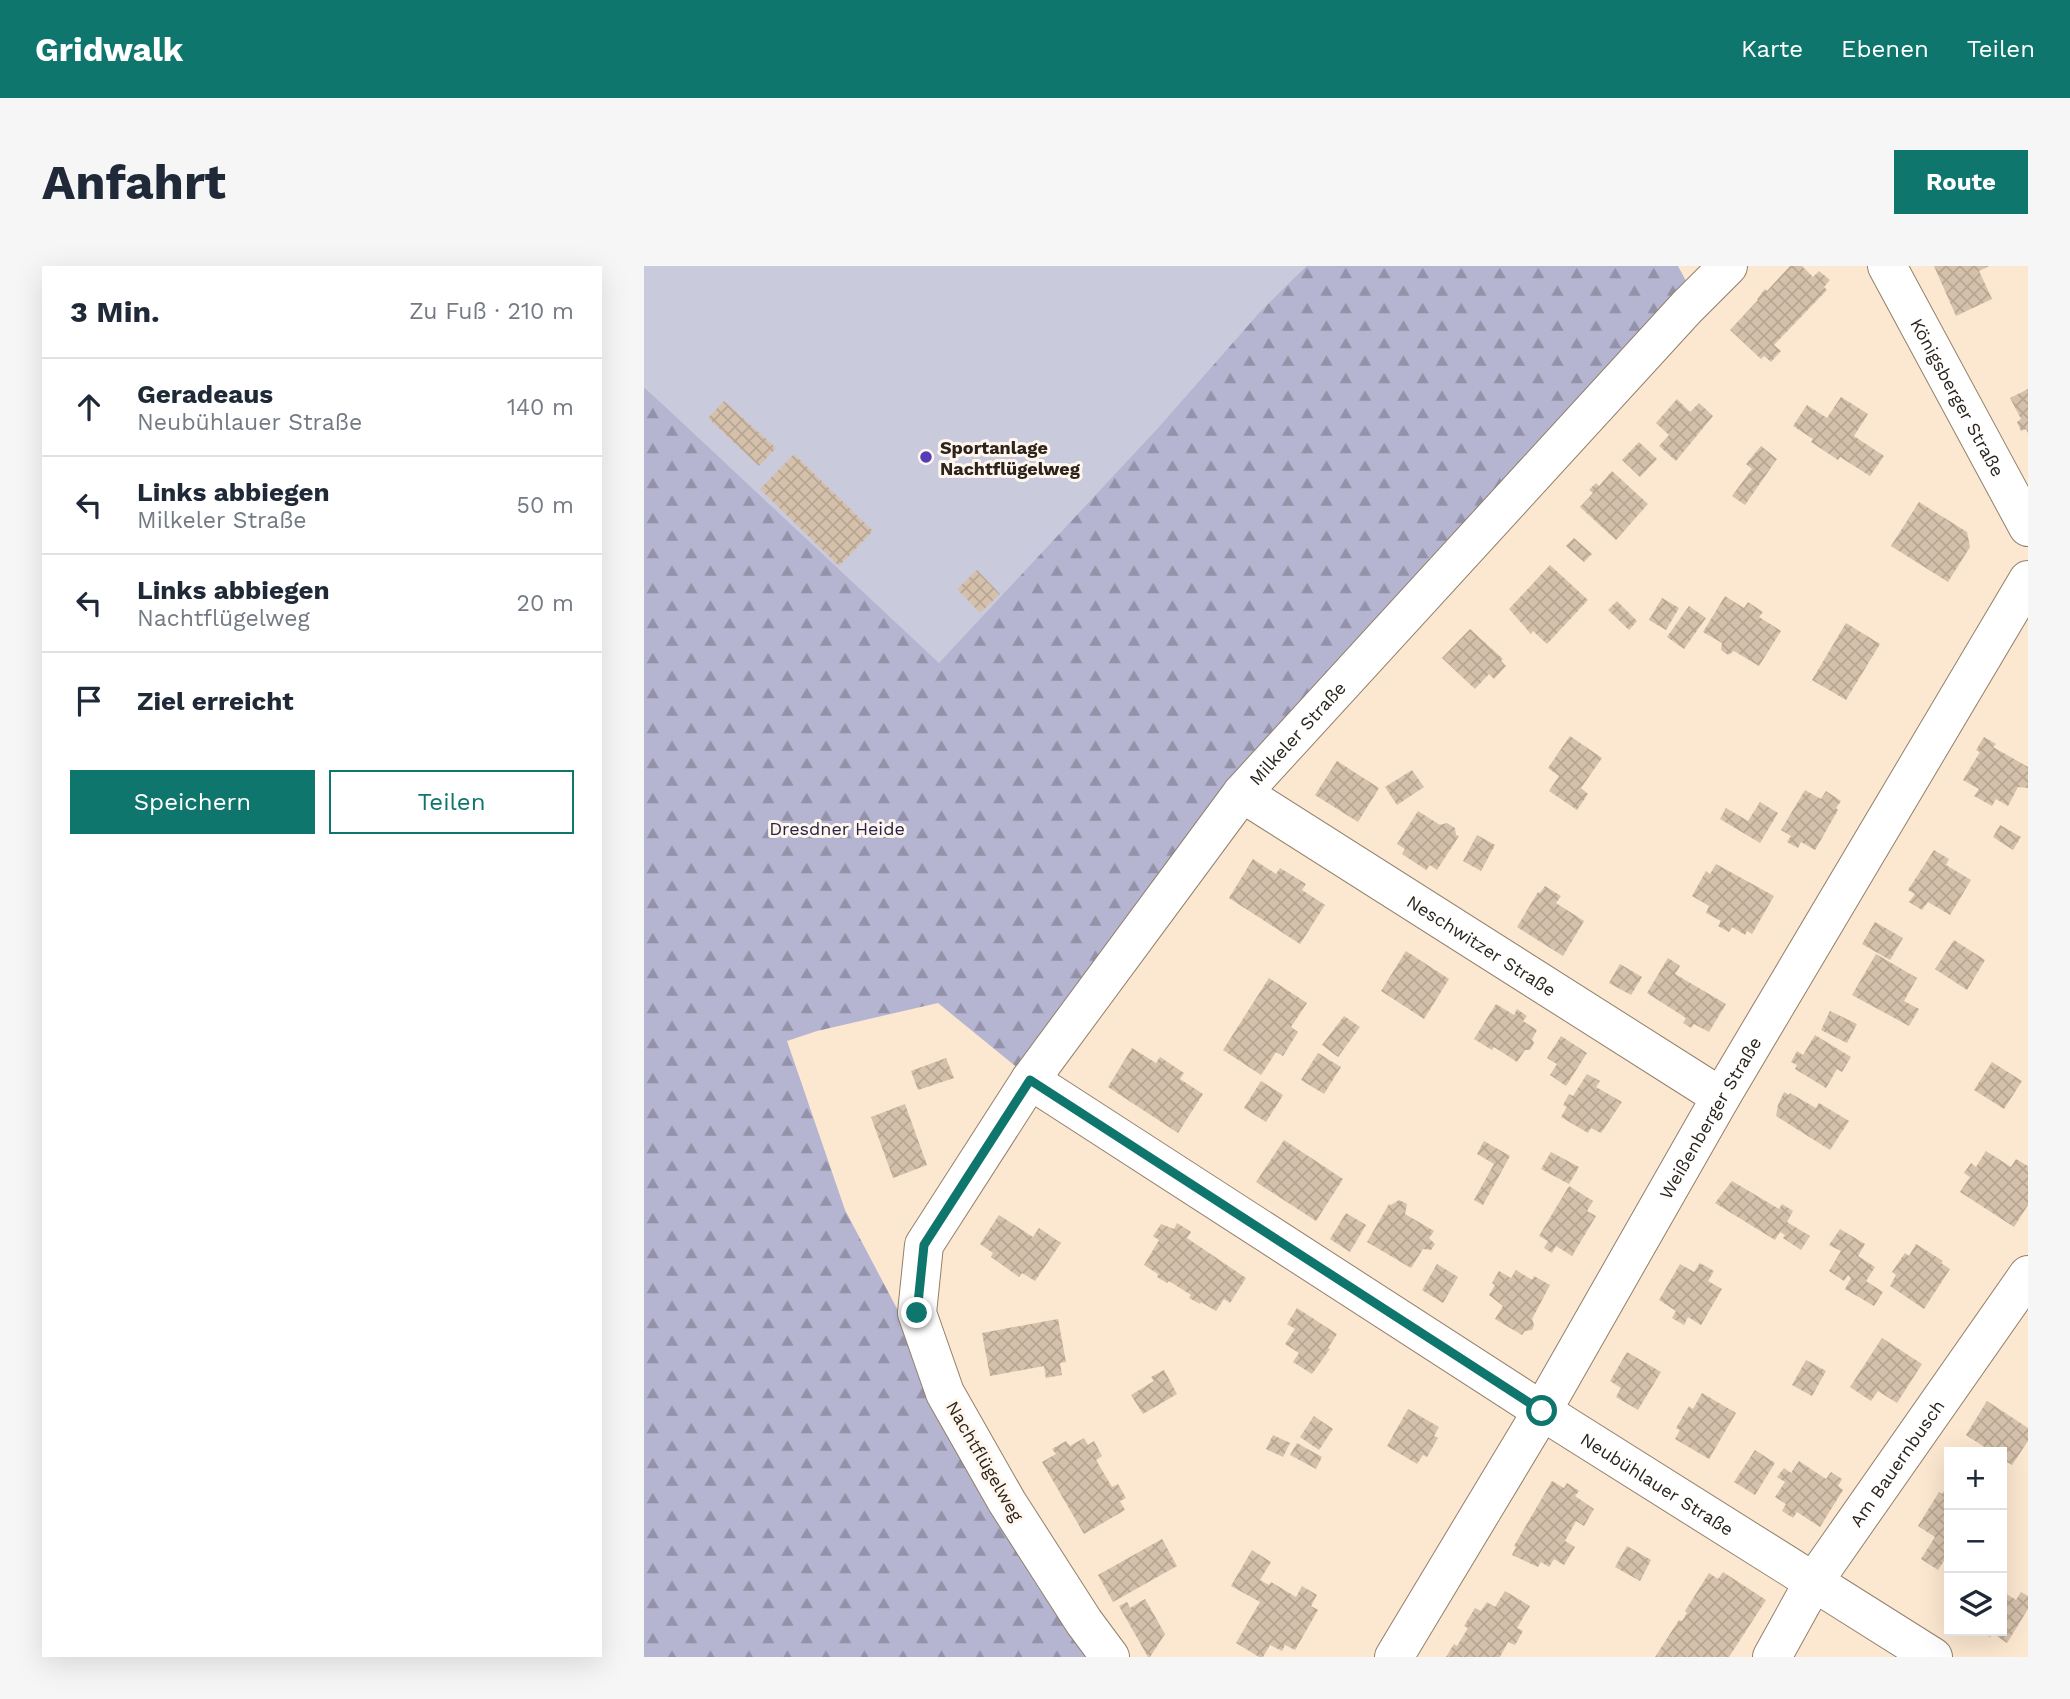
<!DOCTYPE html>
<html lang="de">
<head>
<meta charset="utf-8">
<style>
	:root { --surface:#fff; --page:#f6f6f7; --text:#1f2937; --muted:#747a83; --line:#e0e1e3; --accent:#0f766e }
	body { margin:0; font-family:"Work Sans",sans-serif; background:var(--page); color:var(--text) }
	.controls { position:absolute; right:21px; bottom:21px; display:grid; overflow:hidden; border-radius:0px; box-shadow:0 7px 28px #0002 }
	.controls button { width:63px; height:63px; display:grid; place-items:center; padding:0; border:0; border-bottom:2px solid var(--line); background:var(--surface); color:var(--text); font:35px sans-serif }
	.stop { position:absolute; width:21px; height:21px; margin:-16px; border:5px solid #0f766e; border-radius:50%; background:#fff }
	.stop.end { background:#0f766e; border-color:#fff; box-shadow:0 2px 7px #0008 }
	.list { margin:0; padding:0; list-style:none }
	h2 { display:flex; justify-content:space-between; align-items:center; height:91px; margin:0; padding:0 28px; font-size:30px }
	h2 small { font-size:23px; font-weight:400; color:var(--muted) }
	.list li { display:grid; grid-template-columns:46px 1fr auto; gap:21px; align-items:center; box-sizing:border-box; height:98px; padding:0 28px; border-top:2px solid var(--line) }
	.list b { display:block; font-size:26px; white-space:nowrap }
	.list p { margin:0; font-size:23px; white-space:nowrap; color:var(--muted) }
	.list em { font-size:23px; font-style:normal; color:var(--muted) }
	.actions { display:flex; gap:14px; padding:21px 28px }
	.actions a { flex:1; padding:16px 0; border:2px solid var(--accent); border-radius:0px; text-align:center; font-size:24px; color:var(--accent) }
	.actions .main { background:var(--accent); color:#fff }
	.icon { flex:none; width:38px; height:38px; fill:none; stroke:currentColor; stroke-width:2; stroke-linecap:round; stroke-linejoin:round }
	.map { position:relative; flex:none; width:1384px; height:1391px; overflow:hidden; border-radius:0px }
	header { display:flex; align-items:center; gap:42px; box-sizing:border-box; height:98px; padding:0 35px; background:var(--accent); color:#fff }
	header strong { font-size:33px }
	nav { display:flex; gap:38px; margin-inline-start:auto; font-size:24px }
	.intro { display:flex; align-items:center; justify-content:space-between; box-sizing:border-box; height:168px; padding:0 42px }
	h1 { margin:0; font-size:49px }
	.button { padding:18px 32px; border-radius:0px; background:var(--accent); color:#fff; font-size:24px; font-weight:700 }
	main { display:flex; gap:42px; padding:0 42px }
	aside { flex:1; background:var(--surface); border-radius:0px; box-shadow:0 7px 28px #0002 }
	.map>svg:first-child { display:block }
</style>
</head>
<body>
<header>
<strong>Gridwalk</strong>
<nav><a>Karte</a><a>Ebenen</a><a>Teilen</a></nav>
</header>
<div class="intro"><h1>Anfahrt</h1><a class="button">Route</a></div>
<main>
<aside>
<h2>3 Min.<small>Zu Fuß · 210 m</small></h2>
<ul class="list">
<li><svg class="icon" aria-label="ahead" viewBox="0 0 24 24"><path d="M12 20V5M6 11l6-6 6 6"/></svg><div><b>Geradeaus</b><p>Neubühlauer Straße</p></div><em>140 m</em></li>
<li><svg class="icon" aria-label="left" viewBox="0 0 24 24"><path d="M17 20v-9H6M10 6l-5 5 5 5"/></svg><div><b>Links abbiegen</b><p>Milkeler Straße</p></div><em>50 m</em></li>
<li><svg class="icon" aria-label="left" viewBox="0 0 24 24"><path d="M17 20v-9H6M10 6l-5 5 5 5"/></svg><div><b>Links abbiegen</b><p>Nachtflügelweg</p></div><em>20 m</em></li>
<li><svg class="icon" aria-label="arrive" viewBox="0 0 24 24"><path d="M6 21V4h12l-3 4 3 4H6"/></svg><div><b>Ziel erreicht</b></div></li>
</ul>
<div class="actions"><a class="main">Speichern</a><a>Teilen</a></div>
</aside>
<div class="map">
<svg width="1384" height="1391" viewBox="0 0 1384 1391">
	<defs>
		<pattern id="forest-firs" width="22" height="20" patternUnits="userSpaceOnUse" patternTransform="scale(1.75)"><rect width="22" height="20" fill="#b5b4d1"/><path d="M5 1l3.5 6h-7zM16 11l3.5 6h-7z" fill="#9392a9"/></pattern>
		<pattern id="building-cross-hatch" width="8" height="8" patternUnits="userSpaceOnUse" patternTransform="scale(1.75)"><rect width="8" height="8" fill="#d5c1ab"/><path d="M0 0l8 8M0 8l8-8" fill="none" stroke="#b7a693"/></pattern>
	</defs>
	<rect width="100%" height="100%" fill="#fce7d0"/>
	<path fill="url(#forest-firs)" d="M662 0H1034L1042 15 376 804 294 737 173 765 143 775 201 944 299 1130 452 1391H0V121L110 221 616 45Z"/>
	<path fill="#cacadd" d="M0 0H662L616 46 515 161 295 397 0 121Z"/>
	<g fill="url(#building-cross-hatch)">
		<path d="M1146 0H1158L1169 11 1175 5 1186 14 1180 21 1183 24 1130 79 1137 85 1127 96 1120 90 1117 93 1086 64 1114 34 1113 33 1121 23 1123 25Z"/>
		<path d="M1290 0H1345L1335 5 1348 33 1312 50Z"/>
		<path d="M1384 123V167L1382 163 1377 165 1373 156 1377 153 1366 132Z"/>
		<path d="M1197 131 1224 148 1210 170 1240 190 1226 210 1196 191 1194 194 1167 176 1169 173 1149 160 1163 139 1183 152Z"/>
		<path d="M1033 133 1046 146 1055 137 1069 150 1032 195 1015 180 1025 169 1012 157Z"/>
		<path d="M80 135 132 182 115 200 64 152Z"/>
		<path d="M995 176 1013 193 996 211 978 194Z"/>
		<path d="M1117 180 1133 193 1101 239 1088 230 1108 203 1102 198Z"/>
		<path d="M150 188 229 265 195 300 116 223Z"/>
		<path d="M968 205 1004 238 972 274 936 241 949 227 945 224 952 217 955 220Z"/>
		<path d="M1275 236 1323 266 1326 281 1304 316 1247 280Z"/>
		<path d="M930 272 948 288 940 296 922 280Z"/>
		<path d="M906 299 944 334 903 378 889 365 887 368 865 343Z"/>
		<path d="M333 304 356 328 336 347 313 323Z"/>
		<path d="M1081 330 1100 342 1104 336 1119 346 1115 351 1137 365 1115 400 1090 385 1084 389 1077 384 1078 377 1059 366Z"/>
		<path d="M1018 332 1035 342 1022 364 1005 354Z"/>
		<path d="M973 335 993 355 985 364 964 344Z"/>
		<path d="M1045 340 1062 352 1040 383 1023 371Z"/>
		<path d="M1202 357 1236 378 1202 434 1168 414Z"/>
		<path d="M826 363 859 393 857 395 862 400 850 413 845 408 831 423 798 392Z"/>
		<path d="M926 470 958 492 937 522 944 528 933 544 905 525 915 510 904 502Z"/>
		<path d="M1340 471 1352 478 1349 481 1384 501V522L1374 521 1364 540 1352 533 1348 540 1330 530 1335 523 1319 514 1336 486 1332 484Z"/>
		<path d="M693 495 735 522 714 556 671 529Z"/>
		<path d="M768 504 780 521 753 539 741 521Z"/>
		<path d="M1161 524 1177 533 1182 525 1197 535 1192 542 1194 544 1171 584 1157 576 1154 582 1143 576 1147 570 1137 564Z"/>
		<path d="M1116 536 1134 547 1116 577 1076 553 1082 542 1104 555Z"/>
		<path d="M774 545 796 559 803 557 811 562 812 569 815 570 793 604 786 599 782 604 758 588 761 583 753 578Z"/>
		<path d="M1356 559 1377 571 1369 584 1349 571Z"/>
		<path d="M833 569 851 579 837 605 819 595Z"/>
		<path d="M1290 584 1305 593 1302 599 1327 614 1306 649 1284 636 1278 644 1265 636 1271 628 1264 624Z"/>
		<path d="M609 593 632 608 636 602 662 618 658 624 681 639 656 678 585 632Z"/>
		<path d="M1072 598 1130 630 1108 668 1103 665 1101 669 1088 661 1085 666 1074 660 1077 655 1062 647 1065 640 1048 630 1062 605 1066 608Z"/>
		<path d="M901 620 917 630 912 637 940 655 919 690 873 661 894 626 896 627Z"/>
		<path d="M1231 656 1259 672 1246 694 1218 678Z"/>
		<path d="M1310 674 1341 694 1323 724 1291 703Z"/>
		<path d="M762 685 805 713 780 753 737 725Z"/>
		<path d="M1232 688 1273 712 1260 735 1275 743 1265 760 1208 729Z"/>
		<path d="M1024 692 1036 700 1031 708 1082 738 1065 766 1050 758 1047 762 1039 757 1042 752 1003 727Z"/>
		<path d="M976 698 998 711 987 729 965 717Z"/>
		<path d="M625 712 663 737 647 761 654 766 639 790 632 786 617 809 579 784Z"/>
		<path d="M852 738 870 749 873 743 883 750 879 755 893 764 888 773 890 777 886 784H881L873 796 850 781 848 784 830 773Z"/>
		<path d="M1186 745 1213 758 1203 777 1177 764Z"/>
		<path d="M700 750 716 761 694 791 678 779Z"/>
		<path d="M1171 769 1207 791 1198 806 1193 803 1182 822 1151 803 1153 799 1147 796 1153 785 1159 789Z"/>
		<path d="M917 770 943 787 922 820 906 809 913 798 903 792Z"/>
		<path d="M488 782 512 797 516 791 540 807 536 813 559 828 534 867 464 821Z"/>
		<path d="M674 787 697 801 680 828 657 814Z"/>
		<path d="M302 792 310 812 274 824 267 805Z"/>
		<path d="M1348 796 1378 815 1360 843 1330 824Z"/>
		<path d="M943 808 956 815 952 821 978 836 957 867 947 862 944 867 917 851 923 841 919 839 925 828 929 830Z"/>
		<path d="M617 815 639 829 622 856 600 842Z"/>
		<path d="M1140 826 1145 829 1146 827 1172 842 1175 837 1205 855 1186 884 1132 850 1134 839Z"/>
		<path d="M261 838 283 899 249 912 227 851Z"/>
		<path d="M640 874 699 913 672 955 612 916Z"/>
		<path d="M840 875 866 890 839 939 830 934 850 898 833 888Z"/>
		<path d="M1342 885 1367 901 1372 893 1384 900V939L1370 961 1316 926 1326 911 1320 907 1327 897 1332 901Z"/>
		<path d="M907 886 935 901 925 918 897 903Z"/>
		<path d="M1088 915 1135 943 1138 938 1149 945 1143 956 1166 970 1157 984 1139 972 1141 969 1136 966 1131 974 1071 937Z"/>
		<path d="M925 920 949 935 943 945 952 950 928 990 912 980 908 987 900 982 904 975 895 970Z"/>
		<path d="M755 934 763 938 761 948 790 965 785 972 791 978 787 984 779 983 767 1002 723 976 745 938 747 939Z"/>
		<path d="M702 947 722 959 706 986 686 973Z"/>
		<path d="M355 949 389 971 395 962 417 977 391 1015 378 1007 375 1011 347 991 349 987 336 978Z"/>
		<path d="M533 957 547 966 543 972 602 1012 586 1037 580 1033 572 1045 557 1036 556 1038 545 1032 547 1029 525 1015 523 1017 513 1011 514 1008 500 999 515 974 509 970 517 958 530 963Z"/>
		<path d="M1196 963 1221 978 1214 990 1231 1001 1222 1015 1239 1026 1230 1040 1201 1023 1207 1012 1204 1009 1200 1015 1185 1005 1197 985 1185 979Z"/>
		<path d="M1272 978 1299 995 1297 997 1306 1003 1280 1043 1246 1020 1252 1009 1248 1006 1261 987 1265 990Z"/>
		<path d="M1056 997 1070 1005 1064 1015 1078 1023 1057 1059 1044 1051 1040 1059 1028 1052 1032 1045 1015 1034 1036 998 1050 1006Z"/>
		<path d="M793 998 814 1011 799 1037 778 1024Z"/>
		<path d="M872 1004 888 1014 890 1010 906 1019 888 1053 890 1059 888 1064 881 1065 878 1069 851 1053 859 1040 845 1029 851 1019 848 1017 855 1005 867 1012Z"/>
		<path d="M653 1042 693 1068 684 1082 686 1083 668 1108 649 1096 655 1087 641 1078 651 1063 643 1058Z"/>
		<path d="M414 1053 422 1096 416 1097 418 1109 402 1112 400 1100 346 1110 338 1067Z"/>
		<path d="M1238 1072 1278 1098 1253 1137 1234 1125 1227 1135 1206 1121Z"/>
		<path d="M983 1086 1017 1106 994 1144 972 1131 977 1122 966 1115Z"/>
		<path d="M1162 1094 1182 1105 1168 1130 1148 1119Z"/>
		<path d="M520 1104 533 1128 499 1148 487 1129 510 1115 507 1111Z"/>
		<path d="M1058 1127 1092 1147 1065 1193 1031 1173 1036 1164 1032 1162 1045 1140 1049 1143Z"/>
		<path d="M1343 1135 1384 1162V1175L1368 1199 1358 1193V1186H1348L1322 1169Z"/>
		<path d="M764 1143 795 1161 790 1170 794 1172 783 1191 779 1189 773 1198 743 1180Z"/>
		<path d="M670 1150 689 1163 675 1184 656 1171Z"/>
		<path d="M629 1169 646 1177 639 1191 622 1183Z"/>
		<path d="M440 1172 444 1179 450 1175 458 1190 452 1194 468 1221 474 1218 482 1232 476 1235 481 1244 440 1268 398 1196 412 1188 408 1183 422 1175 426 1180Z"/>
		<path d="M653 1177 678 1191 672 1203 646 1189Z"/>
		<path d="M1111 1184 1131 1197 1111 1229 1090 1216Z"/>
		<path d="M1155 1195 1182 1213 1187 1206 1198 1213 1194 1220 1199 1224 1176 1261 1153 1246 1149 1252 1138 1245 1142 1238 1131 1231 1141 1216 1133 1211 1140 1202 1147 1207Z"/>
		<path d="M908 1215 920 1222 923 1217 935 1225 931 1230 950 1243 940 1260 932 1255 921 1275 931 1281 920 1299 910 1293 905 1301 897 1296 894 1301 868 1289 872 1281 870 1280Z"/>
		<path d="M1305 1217V1287L1294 1304 1277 1293 1291 1271 1274 1260 1295 1226 1298 1228Z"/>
		<path d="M518 1273 533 1300 469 1336 454 1309Z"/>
		<path d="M983 1280 1007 1294 996 1315 971 1301Z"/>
		<path d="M608 1284 627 1296 616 1314 625 1319 627 1316 652 1331 658 1320 673 1329 667 1340 674 1344 651 1384 641 1379 638 1385 626 1379 619 1391H615L592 1377 616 1336 587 1320Z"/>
		<path d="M1079 1306 1122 1334 1085 1391H1011L1035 1354 1038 1355 1043 1347 1041 1345 1065 1307 1074 1313Z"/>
		<path d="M861 1325 886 1340 873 1362 879 1365 871 1379 864 1376 856 1391H802L810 1378 813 1380 824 1362 820 1360 831 1342 837 1345 843 1336 851 1341Z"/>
		<path d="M1358 1325 1372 1334 1377 1326 1384 1330V1343L1363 1377 1348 1367 1346 1371 1336 1365H1358Z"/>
		<path d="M501 1333 521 1368 506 1391H504L475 1340 483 1336 486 1342Z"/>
	</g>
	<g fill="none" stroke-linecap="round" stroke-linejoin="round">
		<g stroke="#92806b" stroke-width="40">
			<g id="minor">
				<path id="s1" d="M1243 0 1384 261"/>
				<path id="s2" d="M598 527 1077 831"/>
				<path id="s3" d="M386 814 898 1145 1289 1391"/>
				<path id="s4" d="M466 1391 440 1356 363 1236 301 1127 273 1047 280 979 386 814 598 527 1043 41 1084 0"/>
				<path id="s5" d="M750 1391 898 1145 1077 831 1384 314"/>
				<path id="s6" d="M1128 1391 1170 1315 1384 1009"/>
			</g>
		</g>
		<use href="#minor" stroke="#fff" stroke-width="38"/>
	</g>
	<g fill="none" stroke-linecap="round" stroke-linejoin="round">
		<path stroke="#0f766e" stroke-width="9" d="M273 1047 280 979 386 814 898 1145"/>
	</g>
	<circle fill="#553db5" stroke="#fff6ed" stroke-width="2.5" cx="282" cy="191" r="7"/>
	<g text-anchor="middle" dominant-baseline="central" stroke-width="6" stroke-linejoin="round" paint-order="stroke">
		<g font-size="18" fill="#2c241c" stroke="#fff6ed">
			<text stroke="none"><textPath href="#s1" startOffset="149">Königsberger Straße</textPath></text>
			<text stroke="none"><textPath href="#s4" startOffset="1099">Milkeler Straße</textPath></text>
			<text stroke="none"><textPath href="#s2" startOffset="284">Neschwitzer Straße</textPath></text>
			<text stroke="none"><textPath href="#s5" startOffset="625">Weißenberger Straße</textPath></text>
			<text transform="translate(341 1195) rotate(60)">Nachtflügelweg</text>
			<text stroke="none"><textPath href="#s6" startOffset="231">Am Bauernbusch</textPath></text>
			<text stroke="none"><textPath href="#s3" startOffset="746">Neubühlauer Straße</textPath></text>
		</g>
		<g font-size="18" font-weight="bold" fill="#2c241c" stroke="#fff6ed" text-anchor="start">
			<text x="296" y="181">Sportanlage<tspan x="296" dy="21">Nachtflügelweg</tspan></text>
		</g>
		<g font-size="18" fill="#27234a" stroke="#fff6ed">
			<text x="193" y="562">Dresdner Heide</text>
		</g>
	</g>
</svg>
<div class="controls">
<button>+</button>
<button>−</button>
<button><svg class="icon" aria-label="layers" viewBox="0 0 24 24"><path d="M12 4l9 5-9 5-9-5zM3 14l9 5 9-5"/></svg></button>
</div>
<div class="stop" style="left:898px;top:1145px"></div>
<div class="stop end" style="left:273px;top:1047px"></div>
</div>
</main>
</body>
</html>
